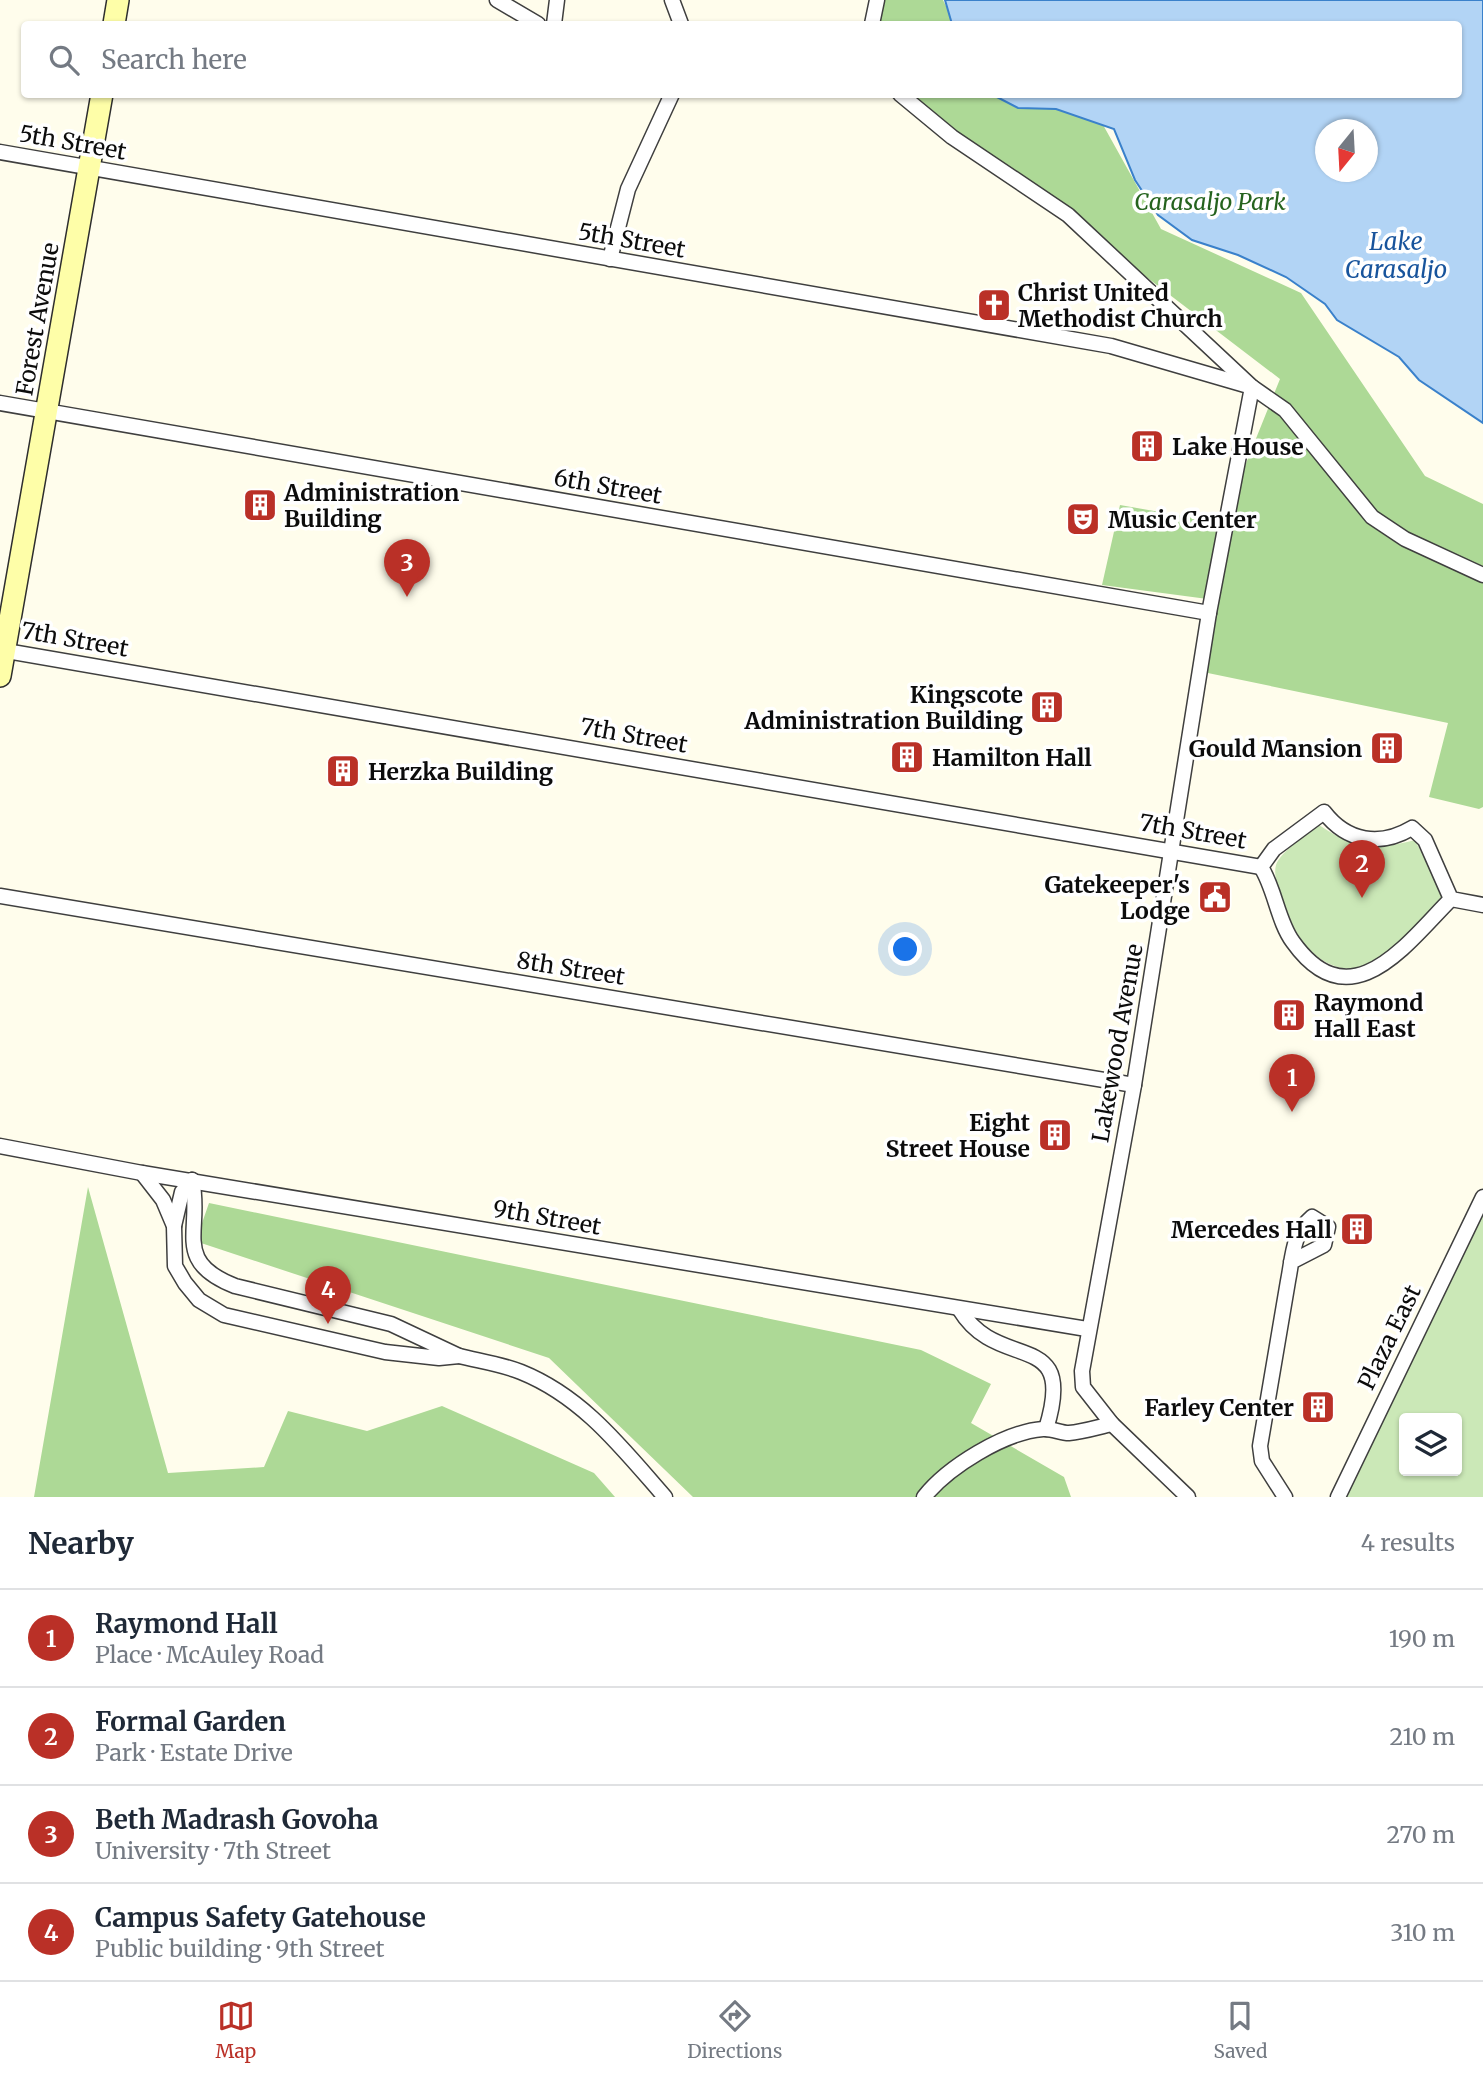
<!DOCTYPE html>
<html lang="en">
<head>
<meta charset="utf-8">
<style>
	:root { --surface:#fff; --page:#f2f2f3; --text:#1f2937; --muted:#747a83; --line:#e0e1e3; --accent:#ba3027 }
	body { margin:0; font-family:Merriweather,serif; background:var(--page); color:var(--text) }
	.controls { position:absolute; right:21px; bottom:21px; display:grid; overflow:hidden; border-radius:7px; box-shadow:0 2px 5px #0004 }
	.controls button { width:63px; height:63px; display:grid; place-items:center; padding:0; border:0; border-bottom:2px solid var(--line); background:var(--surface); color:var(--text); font:35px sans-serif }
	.compass { position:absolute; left:1315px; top:119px; width:63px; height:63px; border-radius:50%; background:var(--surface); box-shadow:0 2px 5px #0004; rotate:198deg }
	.you { position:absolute; left:906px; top:950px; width:24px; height:24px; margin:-18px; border:5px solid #fff; border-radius:50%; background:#1a73e8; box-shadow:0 0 0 10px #1a73e833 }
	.badge { display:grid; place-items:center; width:46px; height:46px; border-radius:50%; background:var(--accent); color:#fff; font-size:23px; font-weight:700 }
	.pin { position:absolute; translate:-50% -58px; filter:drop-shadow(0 2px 4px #0008) }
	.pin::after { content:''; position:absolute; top:37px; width:24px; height:21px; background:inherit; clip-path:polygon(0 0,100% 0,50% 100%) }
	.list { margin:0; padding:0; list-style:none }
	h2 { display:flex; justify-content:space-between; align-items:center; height:91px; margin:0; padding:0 28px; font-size:30px }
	h2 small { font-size:23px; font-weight:400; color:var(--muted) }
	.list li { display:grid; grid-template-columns:46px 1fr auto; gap:21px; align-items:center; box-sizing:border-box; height:98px; padding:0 28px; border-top:2px solid var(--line) }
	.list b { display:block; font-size:26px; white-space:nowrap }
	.list p { margin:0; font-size:23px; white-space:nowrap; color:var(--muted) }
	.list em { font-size:23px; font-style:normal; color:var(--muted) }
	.icon { flex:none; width:38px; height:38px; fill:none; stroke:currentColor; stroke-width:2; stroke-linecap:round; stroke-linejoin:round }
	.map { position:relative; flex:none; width:1483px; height:1497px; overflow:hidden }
	.search { position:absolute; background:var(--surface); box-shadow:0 2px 5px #0004; left:21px; right:21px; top:21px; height:77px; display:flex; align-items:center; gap:18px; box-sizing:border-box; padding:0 24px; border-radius:7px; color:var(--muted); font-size:26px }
	.sheet { height:483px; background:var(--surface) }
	nav { display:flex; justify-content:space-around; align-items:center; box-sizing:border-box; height:98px; border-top:2px solid var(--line); background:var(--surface); font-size:19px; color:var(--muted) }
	nav a { display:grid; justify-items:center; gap:4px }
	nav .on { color:var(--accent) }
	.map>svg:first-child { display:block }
</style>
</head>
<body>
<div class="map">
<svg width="1483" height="1497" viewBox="0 0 1483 1497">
	<rect width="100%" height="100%" fill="#fffdec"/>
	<g fill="#cbe8b7" fill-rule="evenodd">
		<path d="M1319 825C1355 849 1373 851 1415 840L1442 893 1440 903C1426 919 1413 938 1397 951 1352 987 1307 965 1289 916 1284 901 1272 880 1276 865 1281 851 1307 835 1319 825Z"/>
		<path d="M1483 1214V1497H1344ZM1404 1418H1457V1471H1404Z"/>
	</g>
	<g fill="#add996">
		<path d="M871 0H943L955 24H870Z"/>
		<path d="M908 95H1010L1102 123 1161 229 1301 293 1425 476 1483 504V807L1479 809 1429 797 1448 723 1203 672 1215 600 1102 585 1120 505 1222 523 1280 379Z"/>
		<path d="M88 1187 168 1473 264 1467 288 1411 367 1431 442 1406 594 1473 615 1497H34Z"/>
		<path d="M209 1203 921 1350 991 1384 971 1423 1064 1477 1071 1497H693L549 1358 201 1243V1226Z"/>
	</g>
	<path fill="#b2d4f5" stroke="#3a81cb" stroke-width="2" fill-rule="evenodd" d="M945 0H1483V423L1419 380 1399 357 1337 320 1325 304 1286 277 1238 255 1192 240 1158 215 1135 180 1114 129 1056 109 1018 108 993 95 1458 94V24H952ZM1326 130H1368V172H1326Z"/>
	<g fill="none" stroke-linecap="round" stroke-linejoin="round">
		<g stroke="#3f3f3f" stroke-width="17">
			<g id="street">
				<path d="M497 0 538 24"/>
				<path d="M672 0 681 24"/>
				<path d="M554 24 557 0"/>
				<path d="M872 24 877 0"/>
				<path d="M900 94 952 137 1068 215 1252 387 1285 410 1372 517 1405 539 1483 575"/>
				<path d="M0 152 1111 346 1252 387 1209 613 1134 1085 1082 1371 1083 1387 1112 1424 1188 1497"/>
				<path d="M610 259 628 189 672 94"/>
				<path d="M0 403 1209 613"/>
				<path d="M0 650 1261 867"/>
				<path d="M0 896 1134 1085"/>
				<path d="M1451 899C1407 943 1351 1023 1293 942 1278 922 1275 889 1261 867L1274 849 1324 812C1347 842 1380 847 1412 828L1425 840 1451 899 1483 905"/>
				<path d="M0 1146 142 1173 1087 1329"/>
				<path d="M142 1173 163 1200 174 1226 175 1266 185 1283 199 1300 224 1315 385 1352 439 1358 459 1356 391 1324 235 1286C171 1261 203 1230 192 1180"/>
				<path d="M174 1226 182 1192 192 1180"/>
				<path d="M960 1310C999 1374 1078 1326 1046 1429"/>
				<path d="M459 1356C479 1361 501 1364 521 1372 583 1397 622 1448 665 1497"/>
				<path d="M924 1497C948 1467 1004 1432 1043 1429 1052 1428 1060 1433 1069 1433 1083 1432 1098 1427 1112 1424"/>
				<path d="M1285 1497 1262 1461 1260 1446 1288 1281C1293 1256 1292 1234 1312 1217L1328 1227 1324 1245 1291 1262"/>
				<path d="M1338 1497 1483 1197"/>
			</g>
		</g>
		<g stroke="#2e2e2e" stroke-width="24">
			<g id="secondary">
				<path d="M114 24 118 0"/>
				<path d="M0 676 102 94"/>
			</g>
		</g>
		<use href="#street" stroke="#fff" stroke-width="14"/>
		<use href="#secondary" stroke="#fefea8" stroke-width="21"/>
	</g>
	<defs>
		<g id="church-square" transform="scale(1.75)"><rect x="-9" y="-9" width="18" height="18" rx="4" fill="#ba3027" stroke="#fff"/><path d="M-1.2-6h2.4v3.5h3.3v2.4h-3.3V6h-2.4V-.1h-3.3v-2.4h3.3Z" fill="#fff"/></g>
		<g id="building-square" transform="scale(1.75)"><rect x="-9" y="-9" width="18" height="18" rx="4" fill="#ba3027" stroke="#fff"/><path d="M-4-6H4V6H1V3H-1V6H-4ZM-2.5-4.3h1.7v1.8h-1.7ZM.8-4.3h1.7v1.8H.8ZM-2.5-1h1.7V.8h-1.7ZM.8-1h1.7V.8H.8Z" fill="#fff"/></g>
		<g id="theatre-square" transform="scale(1.75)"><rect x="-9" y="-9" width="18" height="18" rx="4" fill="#ba3027" stroke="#fff"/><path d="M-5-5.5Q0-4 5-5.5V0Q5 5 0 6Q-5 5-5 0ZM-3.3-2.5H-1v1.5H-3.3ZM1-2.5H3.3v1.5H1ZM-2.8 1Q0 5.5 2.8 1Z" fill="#fff"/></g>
		<g id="civic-square" transform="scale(1.75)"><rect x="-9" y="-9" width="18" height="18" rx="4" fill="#ba3027" stroke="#fff"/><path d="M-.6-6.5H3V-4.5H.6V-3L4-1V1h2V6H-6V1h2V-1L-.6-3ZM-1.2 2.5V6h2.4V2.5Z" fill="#fff"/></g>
	</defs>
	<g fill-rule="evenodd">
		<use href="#church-square" x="994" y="305"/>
		<use href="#building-square" x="1147" y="446"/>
		<use href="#building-square" x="260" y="505"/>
		<use href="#theatre-square" x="1083" y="519"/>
		<use href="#building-square" x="1047" y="707"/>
		<use href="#building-square" x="1387" y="748"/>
		<use href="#building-square" x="907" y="757"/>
		<use href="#building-square" x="343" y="771"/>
		<use href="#civic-square" x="1215" y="897"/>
		<use href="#building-square" x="1289" y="1015"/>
		<use href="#building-square" x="1055" y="1135"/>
		<use href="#building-square" x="1357" y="1229"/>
		<use href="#building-square" x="1318" y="1407"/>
	</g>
	<g text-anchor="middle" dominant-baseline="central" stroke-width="7" stroke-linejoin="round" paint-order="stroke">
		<g font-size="23" fill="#0c0c0c" stroke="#fff">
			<text transform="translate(73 142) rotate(10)">5th Street</text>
			<text transform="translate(632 240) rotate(10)">5th Street</text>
			<text transform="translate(37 319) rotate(-80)">Forest Avenue</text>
			<text transform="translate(608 486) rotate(10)">6th Street</text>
			<text transform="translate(75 639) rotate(10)">7th Street</text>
			<text transform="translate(634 735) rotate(10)">7th Street</text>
			<text transform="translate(1193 831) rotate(10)">7th Street</text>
			<text transform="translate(571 968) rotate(9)">8th Street</text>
			<text transform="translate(1117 1043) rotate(-80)">Lakewood Avenue</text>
			<text transform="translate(547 1217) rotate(10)">9th Street</text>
			<text transform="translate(1389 1337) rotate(-64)">Plaza East</text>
		</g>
		<g font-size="23" font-style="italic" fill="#25631e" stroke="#fff">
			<text x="1210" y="201">Carasaljo Park</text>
		</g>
		<g font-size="23" font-weight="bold" fill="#0c0c0c" stroke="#fff" text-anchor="start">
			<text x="1018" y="292">Christ United<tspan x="1018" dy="26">Methodist Church</tspan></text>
			<text x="1172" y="446">Lake House</text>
			<text x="284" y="492">Administration<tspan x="284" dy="26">Building</tspan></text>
			<text x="1108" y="519">Music Center</text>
			<text x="1023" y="694" text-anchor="end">Kingscote<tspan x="1023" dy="26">Administration Building</tspan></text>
			<text x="1362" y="748" text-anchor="end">Gould Mansion</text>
			<text x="932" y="757">Hamilton Hall</text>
			<text x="368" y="771">Herzka Building</text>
			<text x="1190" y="884" text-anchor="end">Gatekeeper's<tspan x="1190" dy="26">Lodge</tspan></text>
			<text x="1314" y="1002">Raymond<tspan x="1314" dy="26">Hall East</tspan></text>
			<text x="1030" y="1122" text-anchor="end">Eight<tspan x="1030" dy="26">Street House</tspan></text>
			<text x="1332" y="1229" text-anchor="end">Mercedes Hall</text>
			<text x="1294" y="1407" text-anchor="end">Farley Center</text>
		</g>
		<g font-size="24" font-style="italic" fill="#18549c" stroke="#fff">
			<text x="1396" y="241">Lake<tspan x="1396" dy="28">Carasaljo</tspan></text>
		</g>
	</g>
</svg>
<div class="controls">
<button><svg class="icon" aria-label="layers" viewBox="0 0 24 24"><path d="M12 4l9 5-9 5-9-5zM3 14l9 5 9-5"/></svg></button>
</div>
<svg class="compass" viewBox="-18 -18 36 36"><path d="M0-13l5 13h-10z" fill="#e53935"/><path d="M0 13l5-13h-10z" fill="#747a83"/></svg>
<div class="you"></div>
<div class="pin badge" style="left:1292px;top:1112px">1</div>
<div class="pin badge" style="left:1362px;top:898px">2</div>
<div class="pin badge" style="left:407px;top:597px">3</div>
<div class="pin badge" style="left:328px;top:1324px">4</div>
<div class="search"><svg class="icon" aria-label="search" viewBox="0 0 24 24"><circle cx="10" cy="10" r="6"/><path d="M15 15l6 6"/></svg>Search here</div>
</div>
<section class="sheet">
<h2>Nearby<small>4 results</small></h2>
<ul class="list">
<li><span class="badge">1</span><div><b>Raymond Hall</b><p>Place · McAuley Road</p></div><em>190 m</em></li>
<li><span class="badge">2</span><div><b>Formal Garden</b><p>Park · Estate Drive</p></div><em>210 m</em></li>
<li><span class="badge">3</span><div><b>Beth Madrash Govoha</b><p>University · 7th Street</p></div><em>270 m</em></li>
<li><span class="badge">4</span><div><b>Campus Safety Gatehouse</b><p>Public building · 9th Street</p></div><em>310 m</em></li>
</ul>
</section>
<nav>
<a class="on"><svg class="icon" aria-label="map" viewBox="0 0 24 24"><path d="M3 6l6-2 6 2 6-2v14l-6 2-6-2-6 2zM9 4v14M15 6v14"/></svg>Map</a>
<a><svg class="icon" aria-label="directions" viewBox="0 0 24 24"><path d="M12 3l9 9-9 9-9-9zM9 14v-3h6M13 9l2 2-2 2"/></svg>Directions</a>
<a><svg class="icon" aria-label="saved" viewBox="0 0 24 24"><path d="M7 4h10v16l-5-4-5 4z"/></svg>Saved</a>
</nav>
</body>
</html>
